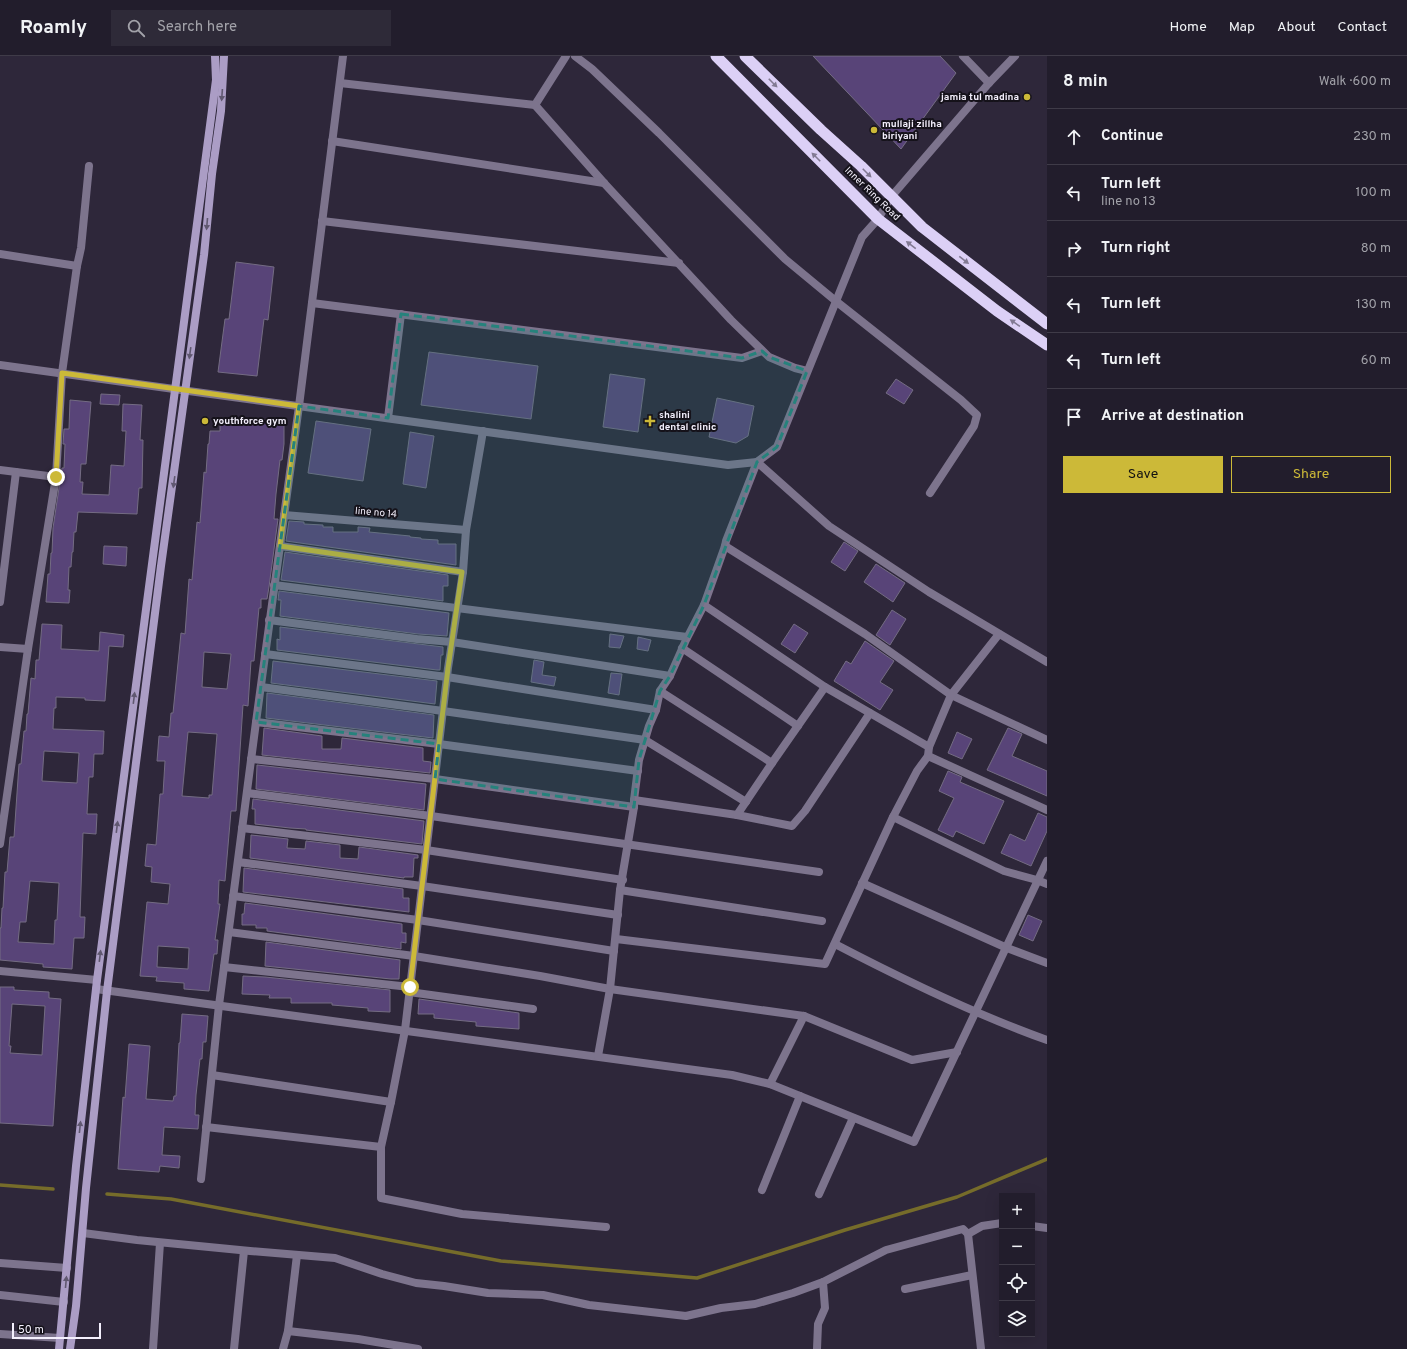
<!DOCTYPE html>
<html lang="en">
<head>
<meta charset="utf-8">
<style>
	:root { --surface:#221d2c; --page:#2e2a38; --text:#f1f3f6; --muted:#a2a2a9; --line:#3f3b48; --accent:#ccb938 }
	body { margin:0; font-family:Overpass,sans-serif; background:var(--page); color:var(--text) }
	.controls { position:absolute; right:12px; bottom:12px; display:grid; overflow:hidden; border-radius:0px; box-shadow:0 4px 16px #0002 }
	.controls button { width:36px; height:36px; display:grid; place-items:center; padding:0; border:0; border-bottom:1px solid var(--line); background:var(--surface); color:var(--text); font:20px sans-serif }
	.scale { position:absolute; left:12px; bottom:10px; width:89px; box-sizing:border-box; padding-left:4px; border:2px solid #f4f0fd; border-top:0; font-size:11px; line-height:14px; white-space:nowrap; color:#f4f0fd; -webkit-text-stroke:3px #15121a; paint-order:stroke }
	.stop { position:absolute; width:12px; height:12px; margin:-9px; border:3px solid #ccb938; border-radius:50%; background:#fff }
	.stop.end { background:#ccb938; border-color:#fff; box-shadow:0 1px 4px #0008 }
	.list { margin:0; padding:0; list-style:none }
	h2 { display:flex; justify-content:space-between; align-items:center; height:52px; margin:0; padding:0 16px; font-size:17px }
	h2 small { font-size:13px; font-weight:400; color:var(--muted) }
	.list li { display:grid; grid-template-columns:26px 1fr auto; gap:12px; align-items:center; box-sizing:border-box; height:56px; padding:0 16px; border-top:1px solid var(--line) }
	.list b { display:block; font-size:15px; white-space:nowrap }
	.list p { margin:0; font-size:13px; white-space:nowrap; color:var(--muted) }
	.list em { font-size:13px; font-style:normal; color:var(--muted) }
	.actions { display:flex; gap:8px; padding:12px 16px }
	.actions a { flex:1; padding:9px 0; border:1px solid var(--accent); border-radius:0px; text-align:center; font-size:14px; color:var(--accent) }
	.actions .main { background:var(--accent); color:#111 }
	.icon { flex:none; width:22px; height:22px; fill:none; stroke:currentColor; stroke-width:2; stroke-linecap:round; stroke-linejoin:round }
	.map { position:relative; flex:none; width:1047px; height:1293px; overflow:hidden }
	header { display:flex; align-items:center; gap:24px; box-sizing:border-box; height:56px; padding:0 20px; background:var(--surface); border-bottom:1px solid var(--line) }
	header strong { font-size:19px }
	nav { display:flex; gap:22px; margin-inline-start:auto; font-size:14px }
	.search { width:280px; height:36px; background:var(--page); display:flex; align-items:center; gap:10px; box-sizing:border-box; padding:0 14px; border-radius:0px; color:var(--muted); font-size:15px }
	main { display:flex }
	aside { flex:1; background:var(--surface) }
	.map>svg:first-child { display:block }
</style>
</head>
<body>
<header>
<strong>Roamly</strong>
<div class="search"><svg class="icon" aria-label="search" viewBox="0 0 24 24"><circle cx="10" cy="10" r="6"/><path d="M15 15l6 6"/></svg>Search here</div>
<nav><a>Home</a><a>Map</a><a>About</a><a>Contact</a></nav>
</header>
<main>
<div class="map">
<svg width="1047" height="1293" viewBox="0 0 1047 1293">
	<rect width="100%" height="100%" fill="#2e273a"/>
	<g fill="none" stroke-linecap="round" stroke-linejoin="round">
		<g stroke="#766c2a" stroke-width="3.5">
			<path d="M0 1129 53 1133"/>
			<path d="M107 1138 171 1143 501 1205 697 1222 845 1174 957 1141 1047 1103"/>
		</g>
	</g>
	<g fill="#584478" stroke="#746c83" fill-rule="evenodd">
		<path d="M813 0H940L956 17 901 93Z"/>
		<path d="M236 206 274 211 268 264 264 263 257 320 218 316 225 263H229Z"/>
		<path d="M429 296 538 310 531 363 421 349Z"/>
		<path d="M610 318 645 323 638 376 603 371Z"/>
		<path d="M896 323 913 334 904 348 886 337Z"/>
		<path d="M101 338 120 339 119 349 100 348Z"/>
		<path d="M717 342 754 350 748 380 736 387 709 381Z"/>
		<path d="M70 344 91 346 86 408H81L80 426H83L82 438 109 439 111 409 124 410 126 375H122L123 348 142 349 140 384H143L142 432H139L137 458 78 456 76 476H74L73 496H72L71 511H69L68 534H70L69 547 46 546 48 518H50L51 497H52L53 472 62 412H64L65 388H63L64 373H69Z"/>
		<path d="M235 363 284 364V388L282 404H280L276 438 274 463H278L269 531 267 543H261V552H259L254 605H251L248 650 243 649 236 755H231L225 825 219 824 218 848H220L215 884H218L217 898H214L209 935 184 933V927L156 925 157 921 140 920 147 846 168 848 170 828 151 826 152 811 145 810 147 788 156 789 160 738H163L165 705H157L159 680 169 681 171 657H173L181 577 185 578 189 523 192 524 197 466 200 467 204 416 206 417 208 388H209L210 375H220V366H235ZM204 596 231 598 227 633 202 631ZM188 676 217 678 212 739H209V742L182 740ZM158 890 189 892 188 913 157 911Z"/>
		<path d="M316 365 371 373 363 425 308 417Z"/>
		<path d="M410 376 434 380 426 432 403 428Z"/>
		<path d="M289 465 304 466V468L323 469V471H333V476H358V471L370 472 369 476 410 480V481L421 482V483L438 484V488H456V509L286 485Z"/>
		<path d="M844 486 858 495 845 515 831 506Z"/>
		<path d="M104 490 127 491 126 510 103 508Z"/>
		<path d="M285 496 448 519V530H443V545L281 524Z"/>
		<path d="M876 508 905 527 893 546 864 526Z"/>
		<path d="M279 535 449 557 447 580 418 578 280 560 281 544H278Z"/>
		<path d="M892 554 906 563 890 589 876 579Z"/>
		<path d="M42 568 62 569 61 593H63L99 595 100 576 124 579 123 591 109 590 105 645 85 644V642L56 641V652H54L53 673 104 675 103 698H94L93 721H89L87 758H97L96 778 83 777 80 861H85L84 882H74L72 913 43 911V908L0 904V872H1L2 852H3L5 816H7L10 781H14L19 708H21L24 675H26L27 658H28L31 622 35 623 36 604H39ZM44 695 79 697 77 727 42 725ZM30 825 59 827 57 864H55L54 888 18 886 20 866H26Z"/>
		<path d="M794 568 808 577 795 597 781 588Z"/>
		<path d="M280 571 443 591V599H441L440 614H437L277 594V583L280 584Z"/>
		<path d="M610 578 624 580 620 592 609 591Z"/>
		<path d="M638 581 651 584 648 595 637 593Z"/>
		<path d="M865 585 894 605 880 626 893 634 880 654 834 625 846 605 851 608Z"/>
		<path d="M534 604 544 606 542 619 556 621 554 630 531 626Z"/>
		<path d="M273 605 437 625 435 648 271 627Z"/>
		<path d="M611 617 622 618 619 639 608 637Z"/>
		<path d="M267 637 434 659 433 682 266 662Z"/>
		<path d="M264 672 322 680V693H341L342 682 423 692V705L431 706 430 717 262 699Z"/>
		<path d="M1008 672 1022 678 1012 700 1047 715V740L987 714Z"/>
		<path d="M957 676 972 683 962 703 948 697Z"/>
		<path d="M257 709 426 728 424 754 256 733Z"/>
		<path d="M948 715 962 721 960 726 1004 745 984 788 956 775 953 781 938 774 954 742 939 735Z"/>
		<path d="M253 743 424 765 422 788 306 774V773L290 772 255 768V753H252Z"/>
		<path d="M1038 757 1047 761V775L1031 810 1001 797 1010 778 1025 785Z"/>
		<path d="M251 779 288 783 287 792 305 793 306 785 340 789V802L358 803 359 791 418 799V802H414L413 821H404V822L250 802Z"/>
		<path d="M244 812 403 833V842H409V856L243 836Z"/>
		<path d="M245 847 402 868V877H406V887L401 886V893L267 875V872H256V869H242V858H244Z"/>
		<path d="M1028 859 1042 865 1033 885 1019 879Z"/>
		<path d="M266 886 400 904 399 923H391L265 910Z"/>
		<path d="M243 920 265 921 390 934V956L368 955V952L332 949V947H291V942H269L270 939 242 938Z"/>
		<path d="M0 931H14V934L49 936V942L61 943 53 1070 0 1067ZM12 948 45 950 42 999 10 997 11 990H9Z"/>
		<path d="M419 943 519 957V973L476 970V966L434 962V958H418Z"/>
		<path d="M182 958 208 960 206 986H203L202 1003H200L196 1039 195 1059H199L198 1073 164 1071 162 1099 180 1100 179 1112 160 1110 159 1116 118 1113 123 1041 125 1042 129 988 150 990 146 1043 173 1045 174 1040H176L179 987H180Z"/>
	</g>
	<g fill="none" stroke-linecap="round" stroke-linejoin="round">
		<g stroke="#7d748d" stroke-width="8">
			<path d="M575 0 592 13 659 77 785 203 837 246 961 344 977 359 974 370 930 437"/>
			<path d="M963 0 989 27"/>
			<path d="M340 27 535 49 566 0"/>
			<path d="M535 49 604 127 731 264 769 301 795 312 807 315"/>
			<path d="M332 85 604 127"/>
			<path d="M322 165 679 207"/>
			<path d="M0 198 77 210"/>
			<path d="M312 247 742 302 762 295"/>
			<path d="M0 309 174 333"/>
			<path d="M388 362 401 258"/>
			<path d="M0 414 56 421"/>
			<path d="M284 459 466 474"/>
			<path d="M280 490 463 516"/>
			<path d="M725 490 865 578 951 639 1047 684"/>
			<path d="M274 529 687 581"/>
			<path d="M0 546 16 416"/>
			<path d="M269 564 417 583 452 586 670 620"/>
			<path d="M0 591 28 593"/>
			<path d="M682 592 798 670"/>
			<path d="M265 598 447 621 656 654"/>
			<path d="M261 631 443 655 645 684 746 746"/>
			<path d="M660 635 772 707"/>
			<path d="M256 666 439 688 638 715"/>
			<path d="M929 691 951 639 999 578"/>
			<path d="M928 700 1047 754"/>
			<path d="M251 703 435 723 634 751"/>
			<path d="M247 737 431 760 819 816"/>
			<path d="M634 744 737 759 772 707 825 631"/>
			<path d="M737 759 792 770 805 755 870 657"/>
			<path d="M893 761 1004 815 1037 824 1047 828"/>
			<path d="M242 772 426 794 623 824"/>
			<path d="M0 788 28 593 56 421 62 317 77 210 81 192 89 110"/>
			<path d="M238 806 422 830 618 859"/>
			<path d="M862 827 1007 892 1047 907"/>
			<path d="M620 834 822 865"/>
			<path d="M233 840 418 864 614 895"/>
			<path d="M229 876 414 900 540 920 610 933 804 960 770 1028"/>
			<path d="M616 883 825 908 893 761 917 715 928 700 929 691 825 631 704 549"/>
			<path d="M835 888C904 924 974 958 1047 984"/>
			<path d="M224 911 410 931"/>
			<path d="M0 915 97 924"/>
			<path d="M96 933 732 1019 770 1028 914 1086 1047 805"/>
			<path d="M409 936 533 953"/>
			<path d="M804 960 912 1004 957 996"/>
			<path d="M598 1000 610 933 620 834 634 751V744L639 704 649 670 656 654 660 635 670 620 686 584 704 549 725 490 726 485 757 406 829 470 929 536 1047 606"/>
			<path d="M212 1019 391 1046 405 974 448 612 463 516 466 474 483 375"/>
			<path d="M391 1046 381 1091V1142L462 1158 606 1171"/>
			<path d="M206 1071 381 1091"/>
			<path d="M201 1123 219 949 256 666 299 350 343 0"/>
			<path d="M762 1134 800 1040"/>
			<path d="M819 1138 853 1062"/>
			<path d="M1032 1170 1047 1172"/>
			<path d="M83 1177 137 1184 250 1195 335 1202 382 1218 416 1227 444 1230 488 1237 543 1239 589 1249 686 1260 721 1252 755 1248 793 1237 823 1226"/>
			<path d="M968 1178 982 1170 1002 1167"/>
			<path d="M0 1207 67 1212"/>
			<path d="M905 1233 972 1219"/>
			<path d="M0 1239 64 1246"/>
			<path d="M288 1275 297 1199"/>
			<path d="M0 1278 60 1282"/>
			<path d="M153 1293 160 1187"/>
			<path d="M234 1293 244 1195"/>
			<path d="M283 1293 288 1275 358 1283 418 1293"/>
			<path d="M817 1293 818 1268 825 1252 823 1226 886 1194 963 1173 968 1178 981 1293"/>
		</g>
		<path stroke="#7d748d" stroke-width="8" d="M174 333 728 409 757 406 777 391 862 181 878 163 891 141 989 27 1015 0"/>
		<g stroke="#ab9dc5" stroke-width="8">
			<path d="M59 1293 76 1110 97 924 216 24 215 0"/>
			<path d="M70 1293 76 1250 86 1132 107 935 161 510 204 199 212 118 221 55 224 0"/>
		</g>
		<g stroke="#dcd0f6" stroke-width="11">
			<path d="M716 0 878 163 997 255 1047 289"/>
			<path d="M745 0 821 74 861 110 922 171 1047 268"/>
		</g>
	</g>
	<defs><path id="oneway-solid" d="M-6-.8H1V-3.2L6.5 0L1 3.2V.8H-6Z"/></defs>
	<g fill="#827a93">
		<use href="#oneway-solid" transform="translate(773 27) rotate(45)"/>
		<use href="#oneway-solid" transform="translate(816 101) rotate(-135)"/>
		<use href="#oneway-solid" transform="translate(867 117) rotate(45)"/>
		<use href="#oneway-solid" transform="translate(911 189) rotate(-143)"/>
		<use href="#oneway-solid" transform="translate(964 204) rotate(38)"/>
		<use href="#oneway-solid" transform="translate(1015 267) rotate(-146)"/>
	</g>
	<g fill="#605870">
		<use href="#oneway-solid" transform="translate(222 39) rotate(94)"/>
		<use href="#oneway-solid" transform="translate(207 168) rotate(95)"/>
		<use href="#oneway-solid" transform="translate(190 297) rotate(98)"/>
		<use href="#oneway-solid" transform="translate(174 426) rotate(98)"/>
		<use href="#oneway-solid" transform="translate(134 642) rotate(-83)"/>
		<use href="#oneway-solid" transform="translate(117 771) rotate(-83)"/>
		<use href="#oneway-solid" transform="translate(100 900) rotate(-83)"/>
		<use href="#oneway-solid" transform="translate(80 1071) rotate(-84)"/>
		<use href="#oneway-solid" transform="translate(66 1226) rotate(-85)"/>
	</g>
	<g fill="none" stroke-linecap="round" stroke-linejoin="round">
		<path stroke="#ccb938" stroke-width="5" d="M56 421 62 317 299 350 280 490 462 516 448 612 410 931"/>
	</g>
	<path fill="#26827c" fill-opacity="0.2" stroke="#26827c" stroke-width="3" stroke-dasharray="8 5" stroke-linejoin="round" d="M401 258 742 302 762 295 769 301 807 315 777 391 757 406 704 549 670 620 660 635 639 704 634 751 435 723 439 688 256 666 299 350 388 362Z"/>
	<g fill="#ccb938" stroke="#15121a" stroke-width="1.5">
		<circle cx="1027" cy="41" r="4"/>
		<circle cx="874" cy="74" r="4"/>
		<circle cx="205" cy="365" r="4"/>
		<path d="M648 359h4v4h4v4h-4v4h-4v-4h-4v-4h4z"/>
	</g>
	<g text-anchor="middle" dominant-baseline="central" stroke-width="4" stroke-linejoin="round" paint-order="stroke">
		<g font-size="10" font-weight="bold" fill="#f4f0fd" stroke="#15121a" text-anchor="start">
			<text x="1019" y="41" text-anchor="end">jamia tul madina</text>
			<text x="882" y="68">mullaji zillha<tspan x="882" dy="12">biriyani</tspan></text>
			<text x="659" y="359">shalini<tspan x="659" dy="12">dental clinic</tspan></text>
			<text x="213" y="365">youthforce gym</text>
		</g>
		<g font-size="10" fill="#f4f0fd" stroke="#15121a">
			<text transform="translate(872 138) rotate(44)">Inner Ring Road</text>
			<text transform="translate(376 457) rotate(5)">line no 14</text>
		</g>
	</g>
</svg>
<div class="controls">
<button>+</button>
<button>−</button>
<button><svg class="icon" aria-label="locate" viewBox="0 0 24 24"><circle cx="12" cy="12" r="6"/><path d="M12 2v4M12 18v4M2 12h4M18 12h4"/></svg></button>
<button><svg class="icon" aria-label="layers" viewBox="0 0 24 24"><path d="M12 4l9 5-9 5-9-5zM3 14l9 5 9-5"/></svg></button>
</div>
<div class="scale">50 m</div>
<div class="stop" style="left:410px;top:931px"></div>
<div class="stop end" style="left:56px;top:421px"></div>
</div>
<aside>
<h2>8 min<small>Walk · 600 m</small></h2>
<ul class="list">
<li><svg class="icon" aria-label="ahead" viewBox="0 0 24 24"><path d="M12 20V5M6 11l6-6 6 6"/></svg><div><b>Continue</b></div><em>230 m</em></li>
<li><svg class="icon" aria-label="left" viewBox="0 0 24 24"><path d="M17 20v-9H6M10 6l-5 5 5 5"/></svg><div><b>Turn left</b><p>line no 13</p></div><em>100 m</em></li>
<li><svg class="icon" aria-label="right" viewBox="0 0 24 24"><path d="M7 20v-9h11M14 6l5 5-5 5"/></svg><div><b>Turn right</b></div><em>80 m</em></li>
<li><svg class="icon" aria-label="left" viewBox="0 0 24 24"><path d="M17 20v-9H6M10 6l-5 5 5 5"/></svg><div><b>Turn left</b></div><em>130 m</em></li>
<li><svg class="icon" aria-label="left" viewBox="0 0 24 24"><path d="M17 20v-9H6M10 6l-5 5 5 5"/></svg><div><b>Turn left</b></div><em>60 m</em></li>
<li><svg class="icon" aria-label="arrive" viewBox="0 0 24 24"><path d="M6 21V4h12l-3 4 3 4H6"/></svg><div><b>Arrive at destination</b></div></li>
</ul>
<div class="actions"><a class="main">Save</a><a>Share</a></div>
</aside>
</main>
</body>
</html>
